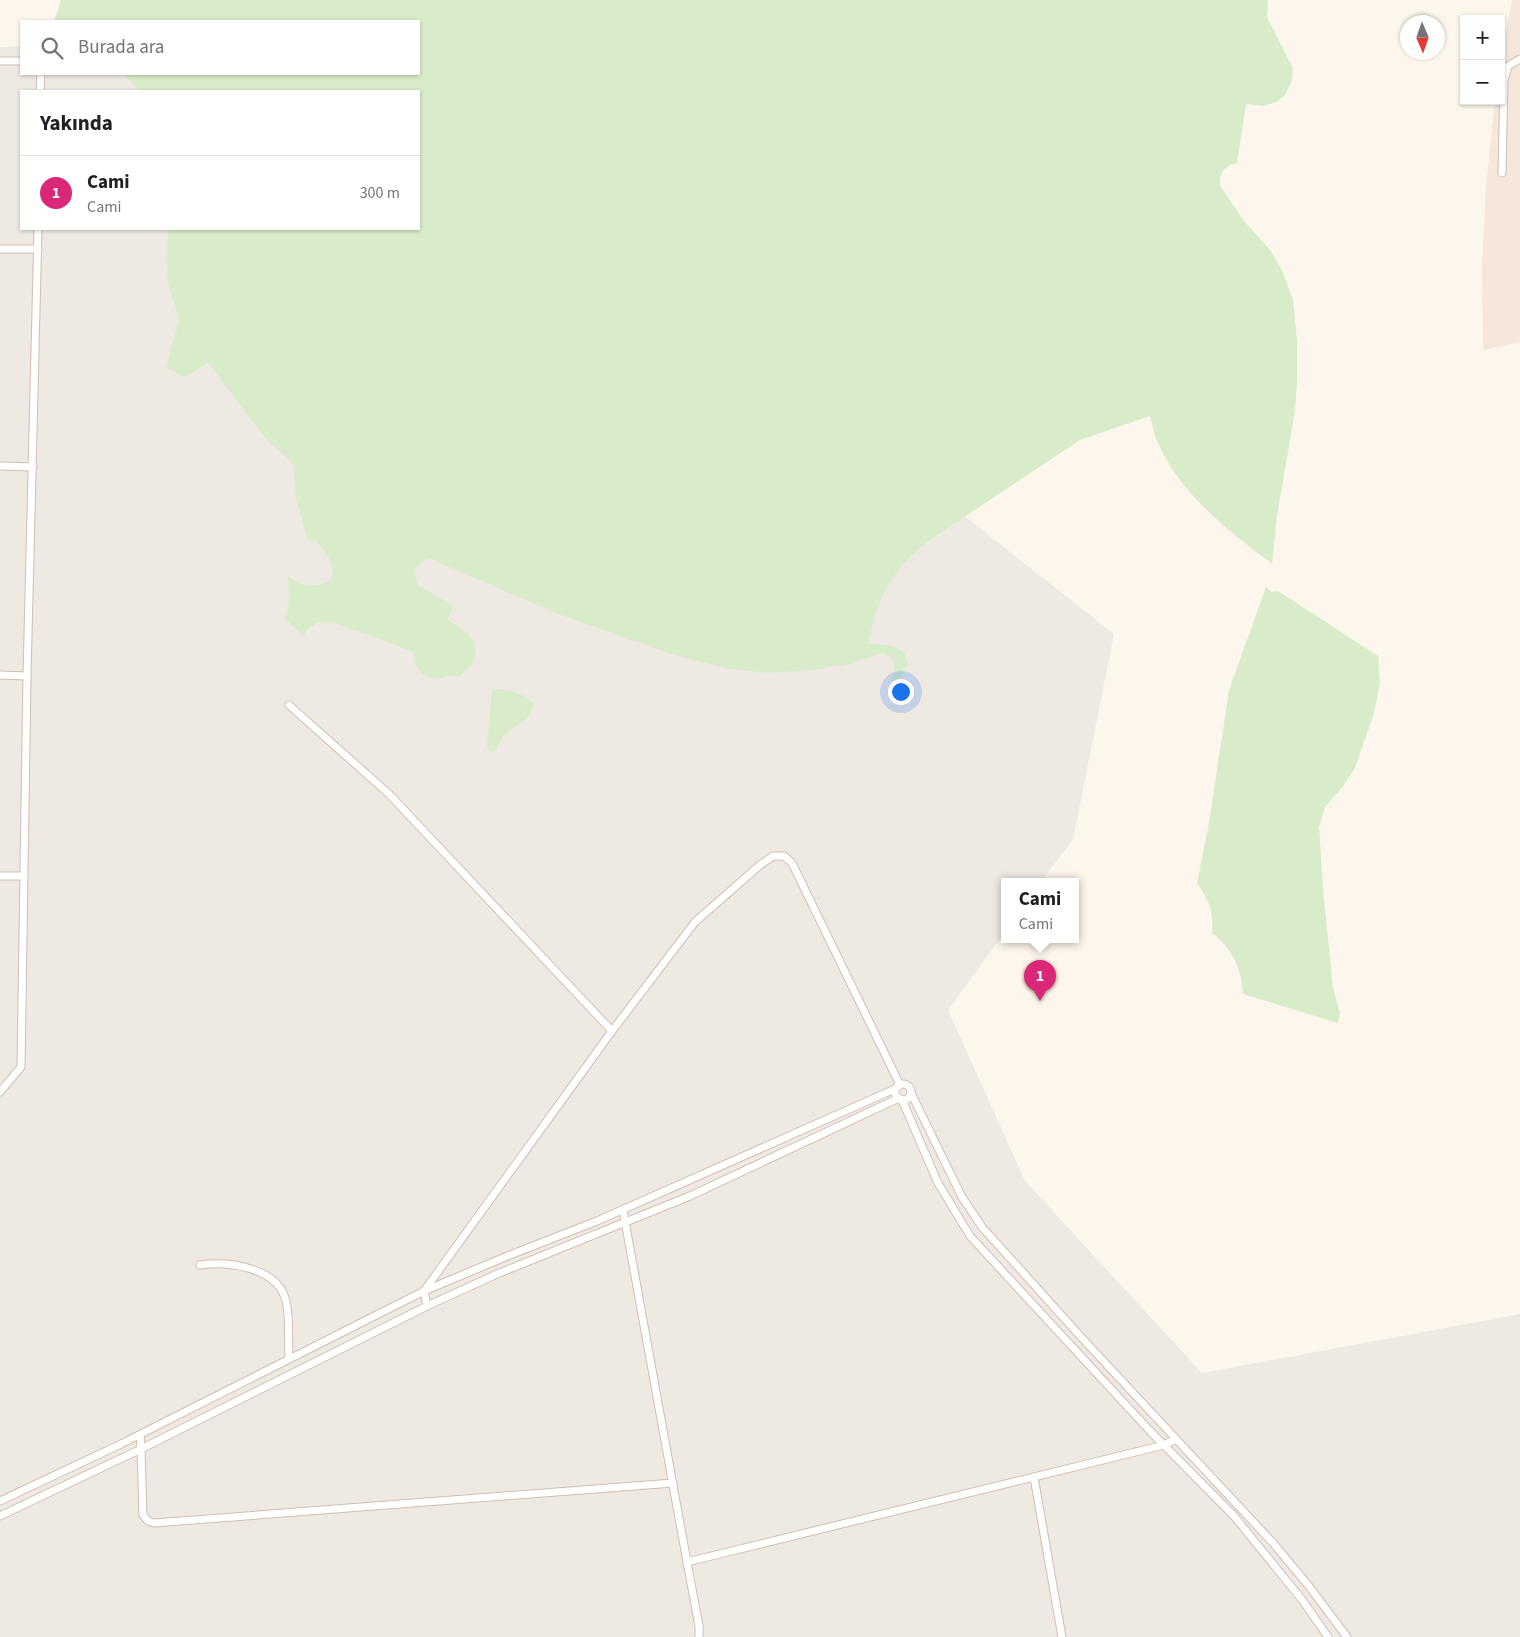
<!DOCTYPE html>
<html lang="tr">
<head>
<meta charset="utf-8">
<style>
	:root { --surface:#fff; --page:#f6f6f6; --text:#202124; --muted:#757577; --line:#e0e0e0; --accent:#db2777 }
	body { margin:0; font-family:"Source Sans 3",sans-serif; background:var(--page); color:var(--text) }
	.controls { position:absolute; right:15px; top:15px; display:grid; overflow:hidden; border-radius:0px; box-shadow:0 1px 4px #0004 }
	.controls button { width:45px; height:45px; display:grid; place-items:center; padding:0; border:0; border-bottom:1px solid var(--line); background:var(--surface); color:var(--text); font:25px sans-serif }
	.compass { position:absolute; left:1400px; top:15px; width:45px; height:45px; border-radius:50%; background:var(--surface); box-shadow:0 1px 4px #0004; rotate:178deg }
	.you { position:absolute; left:900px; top:691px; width:18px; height:18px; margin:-12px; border:4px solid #fff; border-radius:50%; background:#1a73e8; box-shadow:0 0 0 8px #1a73e833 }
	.badge { display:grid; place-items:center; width:32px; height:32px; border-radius:50%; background:var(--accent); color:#fff; font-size:16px; font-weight:700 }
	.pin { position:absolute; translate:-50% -41px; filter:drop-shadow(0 1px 2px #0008) }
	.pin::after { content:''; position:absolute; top:26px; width:18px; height:15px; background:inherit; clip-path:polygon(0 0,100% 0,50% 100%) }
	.popup { position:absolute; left:1001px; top:878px; width:78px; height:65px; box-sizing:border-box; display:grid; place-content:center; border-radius:0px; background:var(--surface); filter:drop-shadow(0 1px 4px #0005); font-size:16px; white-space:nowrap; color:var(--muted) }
	.popup b { font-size:19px; color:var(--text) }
	.popup::after { content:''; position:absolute; left:50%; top:100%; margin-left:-10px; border:10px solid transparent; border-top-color:var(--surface) }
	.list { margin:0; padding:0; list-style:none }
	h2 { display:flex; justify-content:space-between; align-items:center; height:65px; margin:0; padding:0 20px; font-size:21px }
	h2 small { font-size:16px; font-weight:400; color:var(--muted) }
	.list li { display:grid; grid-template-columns:32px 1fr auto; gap:15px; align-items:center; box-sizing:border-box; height:75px; padding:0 20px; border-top:1px solid var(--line) }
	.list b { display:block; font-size:19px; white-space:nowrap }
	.list p { margin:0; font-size:16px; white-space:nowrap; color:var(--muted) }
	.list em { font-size:16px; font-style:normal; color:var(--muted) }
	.icon { flex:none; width:28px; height:28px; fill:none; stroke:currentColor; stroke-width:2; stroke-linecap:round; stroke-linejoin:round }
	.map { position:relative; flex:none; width:1520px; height:1637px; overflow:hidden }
	.search { position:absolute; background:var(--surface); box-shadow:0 1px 4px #0004; left:20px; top:20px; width:400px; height:55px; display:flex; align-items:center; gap:12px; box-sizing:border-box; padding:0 18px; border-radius:0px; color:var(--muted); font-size:19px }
	.panel { position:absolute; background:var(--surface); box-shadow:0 1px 4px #0004; left:20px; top:90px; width:400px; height:140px; border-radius:0px }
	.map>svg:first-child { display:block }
</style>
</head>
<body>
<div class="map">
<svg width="1520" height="1637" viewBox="0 0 1520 1637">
	<rect width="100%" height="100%" fill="#fdf6ec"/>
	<path fill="#f5e8da" d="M1512 0H1520V342L1483 350 1482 268 1486 186 1495 101H1501V58Z"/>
	<path fill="#efe9e4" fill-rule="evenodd" d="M21 46V74H404L1114 634 1073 839 1041 882H1005V932L948 1010 1025 1181 1202 1373 1520 1314V1637H0V47ZM21 91H419V229H21Z"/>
	<g fill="#d8ecc9">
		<path d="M61 0H1268L1267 17 1293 69 1292 80 1285 95 1276 102 1264 106 1246 104 1237 163 1230 165 1223 170 1220 178V186L1244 221 1270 250 1282 270 1293 300 1297 340V380L1295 411 1277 516 1272 564C1229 531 1182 496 1159 445 1154 436 1153 426 1150 416L1080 440 931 539C895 565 875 600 869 644 882 644 895 644 905 654L908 663 899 681 897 683 892 680C895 668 897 657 883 653L845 665 811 670 767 673 726 668 677 656 553 612 431 559C416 561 411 573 419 586L454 606 447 620C461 626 481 641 474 659 471 666 464 672 459 677 455 677 450 675 446 676 442 677 439 679 434 678 420 677 413 665 414 652L333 622 317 623 309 628 303 636 284 618C291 608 288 589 288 576 300 586 314 588 328 582L333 574 330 560 318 542 307 539 296 497 293 466C287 453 274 450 266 439 246 414 228 388 208 363L184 377 166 367 179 321 167 280 168 229H419V91H140L124 74H419V21H54Z"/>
		<path d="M1266 587 1272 592 1278 591 1378 656 1380 682 1374 713 1355 768 1344 785 1325 807 1319 827 1323 889 1333 988 1340 1013 1338 1023 1243 994C1242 969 1232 948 1212 933 1214 914 1209 898 1197 884L1209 823 1229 690Z"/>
		<path d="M498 689C512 690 523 694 533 703 535 720 514 725 504 736 500 740 498 745 496 750L491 752 488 749 487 746 492 690Z"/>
	</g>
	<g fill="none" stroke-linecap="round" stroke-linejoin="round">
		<g stroke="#d1beb0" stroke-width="9">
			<g id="minor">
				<path d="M0 61H21"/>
				<path d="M40 91 41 74"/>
				<path d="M1502 173 1504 80 1508 66 1520 59"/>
				<path d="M0 249H38"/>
				<path d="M0 466 33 467"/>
				<path d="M0 675 27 676"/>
				<path d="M289 705 389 794 612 1031"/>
				<path d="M0 876H24"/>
				<circle cx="903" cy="1092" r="8"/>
				<path d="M0 1092 21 1067 27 676 38 229"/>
				<path d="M911 1093 962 1197 982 1227 1081 1337 1273 1543 1308 1585 1347 1637"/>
				<path d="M902 1100 938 1183 970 1236 1149 1430 1234 1516 1303 1601 1328 1637"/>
				<path d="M623 1210 687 1562 1164 1445 1176 1439"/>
				<path d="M200 1265C228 1261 278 1267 286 1301 290 1317 288 1342 289 1359"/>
				<path d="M427 1306 424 1291 612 1031 695 922 760 865 773 856H784L792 863 900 1085"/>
				<path d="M140 1435 141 1449 143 1515 148 1521 154 1523 673 1483"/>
				<path d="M1034 1477 1062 1637"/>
				<path d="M0 1501 121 1444 424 1291 510 1255 597 1221 897 1088"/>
				<path d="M0 1516 141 1449 427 1306 497 1274 690 1196 899 1098"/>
				<path d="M687 1562 699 1626V1637"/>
			</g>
		</g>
		<use href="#minor" stroke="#fff" stroke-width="7"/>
	</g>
</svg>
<div class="controls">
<button>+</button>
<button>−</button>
</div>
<svg class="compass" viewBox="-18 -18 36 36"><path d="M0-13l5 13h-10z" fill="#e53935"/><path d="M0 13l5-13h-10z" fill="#757577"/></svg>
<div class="you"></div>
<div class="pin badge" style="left:1040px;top:1001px">1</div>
<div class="popup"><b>Cami</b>Cami</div>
<div class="search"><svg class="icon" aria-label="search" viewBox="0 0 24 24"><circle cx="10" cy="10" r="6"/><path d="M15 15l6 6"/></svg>Burada ara</div>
<section class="panel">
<h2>Yakında<small></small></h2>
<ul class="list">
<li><span class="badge">1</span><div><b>Cami</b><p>Cami</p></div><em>300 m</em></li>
</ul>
</section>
</div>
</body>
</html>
